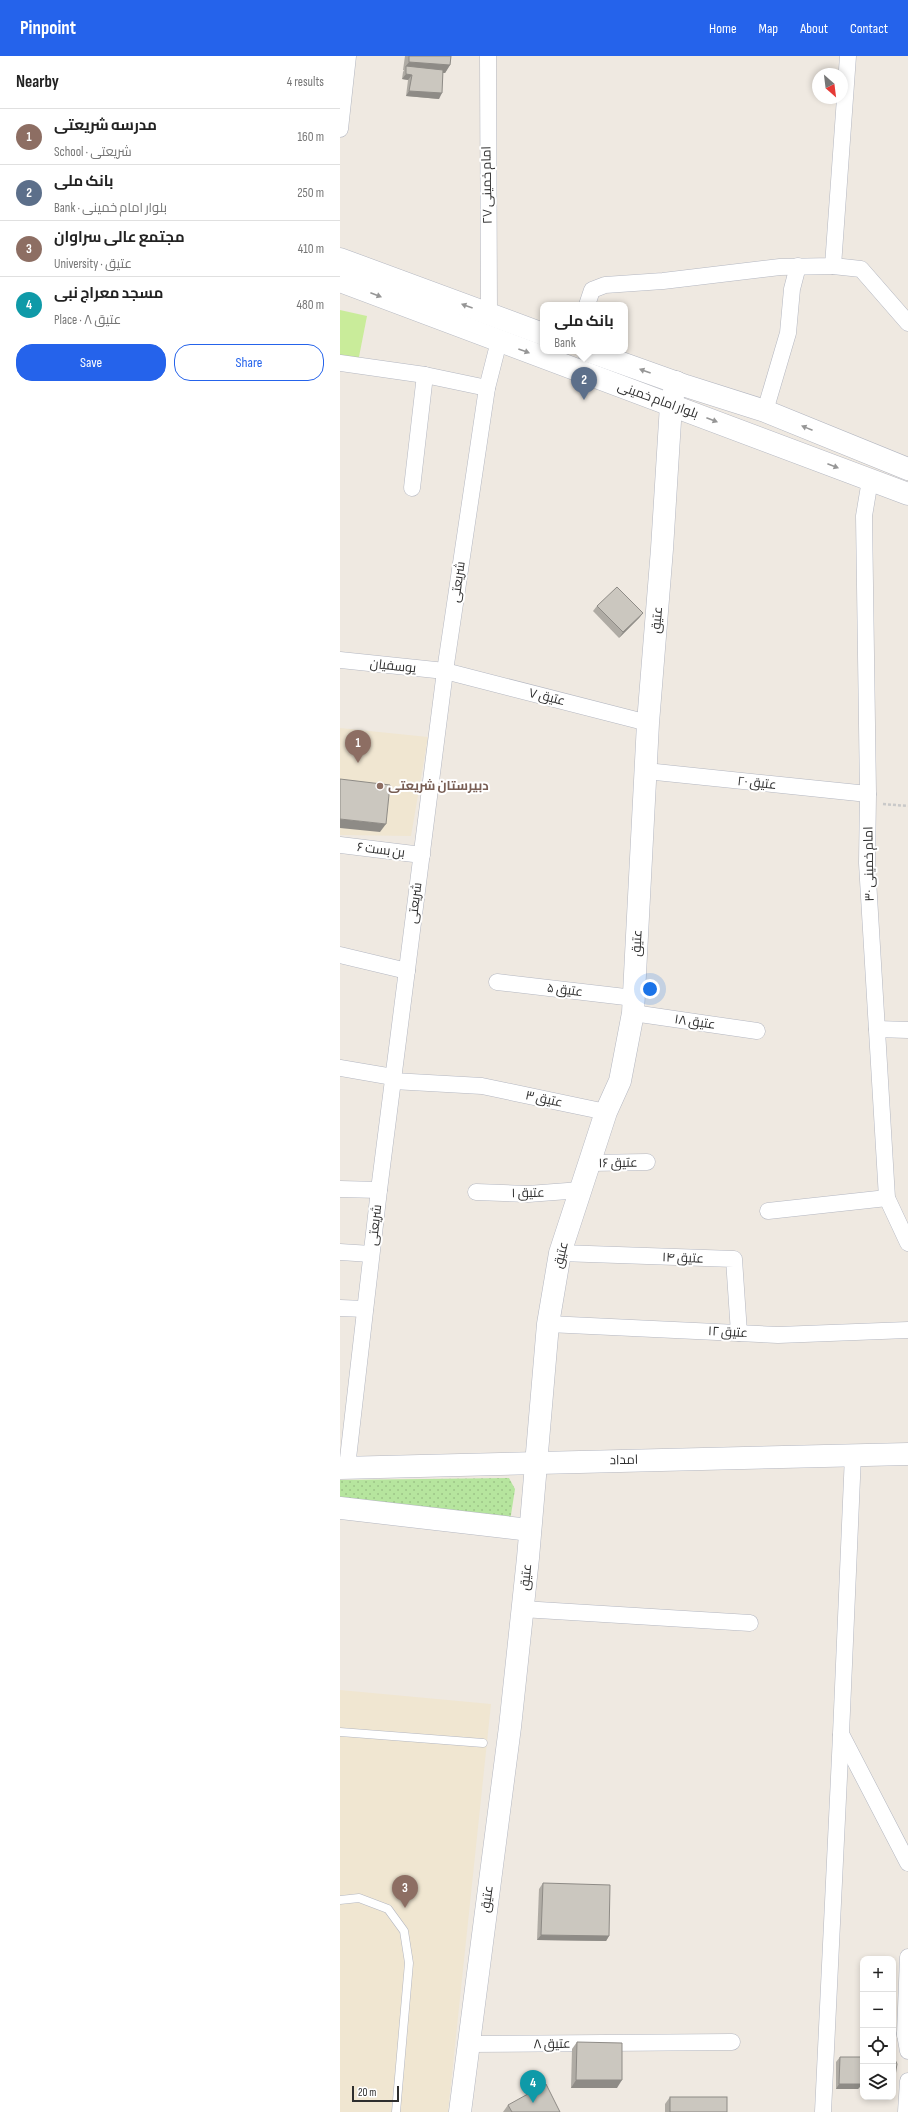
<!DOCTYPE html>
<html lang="en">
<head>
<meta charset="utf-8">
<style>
	:root { --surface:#fff; --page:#f2f2f2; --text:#222; --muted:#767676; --line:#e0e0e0; --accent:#2563eb }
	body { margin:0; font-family:"Sofia Sans Condensed",Cairo,sans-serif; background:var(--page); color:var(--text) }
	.controls { position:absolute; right:12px; bottom:12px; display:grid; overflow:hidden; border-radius:8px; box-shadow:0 2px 6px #0003 }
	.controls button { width:36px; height:36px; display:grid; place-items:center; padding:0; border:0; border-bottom:1px solid var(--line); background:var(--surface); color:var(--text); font:20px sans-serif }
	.compass { position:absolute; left:472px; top:12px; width:36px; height:36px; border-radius:50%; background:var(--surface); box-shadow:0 2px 6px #0003; rotate:152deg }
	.scale { position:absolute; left:12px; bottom:10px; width:47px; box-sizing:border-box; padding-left:4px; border:2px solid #2e2e2e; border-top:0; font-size:11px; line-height:14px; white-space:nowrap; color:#2e2e2e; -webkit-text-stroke:3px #fff; paint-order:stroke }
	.you { position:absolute; left:310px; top:933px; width:14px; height:14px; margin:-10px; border:3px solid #fff; border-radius:50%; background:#1a73e8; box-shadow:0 0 0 6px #1a73e833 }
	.badge { display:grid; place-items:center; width:26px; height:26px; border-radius:50%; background:var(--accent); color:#fff; font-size:13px; font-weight:700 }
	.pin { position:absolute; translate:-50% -33px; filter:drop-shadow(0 1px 2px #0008) }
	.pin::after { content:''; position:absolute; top:21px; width:14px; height:12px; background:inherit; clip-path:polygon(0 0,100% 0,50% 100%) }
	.popup { position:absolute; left:200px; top:246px; width:88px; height:52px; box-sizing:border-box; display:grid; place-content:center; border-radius:8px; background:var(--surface); filter:drop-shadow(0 1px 3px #0005); font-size:13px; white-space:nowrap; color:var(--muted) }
	.popup b { font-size:15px; color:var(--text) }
	.popup::after { content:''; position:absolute; left:50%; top:100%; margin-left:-8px; border:8px solid transparent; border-top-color:var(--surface) }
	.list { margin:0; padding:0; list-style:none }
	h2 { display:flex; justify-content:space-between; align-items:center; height:52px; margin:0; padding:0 16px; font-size:17px }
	h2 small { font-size:13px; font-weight:400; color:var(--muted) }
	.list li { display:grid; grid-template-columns:26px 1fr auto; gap:12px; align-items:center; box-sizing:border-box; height:56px; padding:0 16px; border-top:1px solid var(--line) }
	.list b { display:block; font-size:15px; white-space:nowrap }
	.list p { margin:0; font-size:13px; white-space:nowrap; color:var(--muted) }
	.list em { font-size:13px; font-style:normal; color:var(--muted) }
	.actions { display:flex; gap:8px; padding:12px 16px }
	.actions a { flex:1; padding:9px 0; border:1px solid var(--accent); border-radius:16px; text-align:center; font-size:14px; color:var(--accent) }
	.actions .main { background:var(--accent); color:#fff }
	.icon { flex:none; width:22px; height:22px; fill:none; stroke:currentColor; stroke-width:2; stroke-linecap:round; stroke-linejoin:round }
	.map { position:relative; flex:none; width:568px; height:2056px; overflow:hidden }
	header { display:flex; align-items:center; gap:24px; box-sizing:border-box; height:56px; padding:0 20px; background:var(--accent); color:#fff }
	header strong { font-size:19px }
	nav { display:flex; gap:22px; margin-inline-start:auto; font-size:14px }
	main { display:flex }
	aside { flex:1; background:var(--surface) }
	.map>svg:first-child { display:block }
</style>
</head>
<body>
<header>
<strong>Pinpoint</strong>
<nav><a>Home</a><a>Map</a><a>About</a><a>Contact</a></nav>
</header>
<main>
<aside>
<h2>Nearby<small>4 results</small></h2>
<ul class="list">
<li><span class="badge" style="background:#8d6e63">1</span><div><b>مدرسه شریعتی</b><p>School · شریعتی</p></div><em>160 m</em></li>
<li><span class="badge" style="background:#5c6f8a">2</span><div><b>بانک ملی</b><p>Bank · بلوار امام خمینی</p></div><em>250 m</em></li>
<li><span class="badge" style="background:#8d6e63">3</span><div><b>مجتمع عالی سراوان</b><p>University · عتیق</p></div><em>410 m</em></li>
<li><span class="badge" style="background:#0f9aa8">4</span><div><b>مسجد معراج نبی</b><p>Place · عتیق ۸</p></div><em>480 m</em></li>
</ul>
<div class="actions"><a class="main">Save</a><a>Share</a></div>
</aside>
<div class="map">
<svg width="568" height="2056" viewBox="0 0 568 2056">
	<defs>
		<pattern id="grass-dots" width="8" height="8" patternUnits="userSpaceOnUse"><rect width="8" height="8" fill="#b6e59e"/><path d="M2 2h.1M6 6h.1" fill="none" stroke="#9dc588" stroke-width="1.8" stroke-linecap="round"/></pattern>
	</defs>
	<rect width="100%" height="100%" fill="#efe9e1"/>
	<g fill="#f0e6d1">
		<path d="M0 672 88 681 71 780 0 779Z"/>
		<path d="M0 1634 151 1648 108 2056H0Z"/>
	</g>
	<path fill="url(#grass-dots)" d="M169 1422 175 1433 170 1465 0 1446V1424Z"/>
	<path fill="#c9ec9a" d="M0 254 27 260 18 306 0 302Z"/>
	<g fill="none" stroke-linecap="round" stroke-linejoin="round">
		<g stroke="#b4b7c1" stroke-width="9">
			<g id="lane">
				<path d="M0 1676 143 1687"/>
				<path d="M0 1844 19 1842 48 1853 64 1875 69 1907 56 2056"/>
			</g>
		</g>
		<g stroke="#b4b7c1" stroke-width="17">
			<g id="street">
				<path d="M148 0 149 258"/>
				<path d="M0 73 8 0"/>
				<path d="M493 210 521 213 568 267"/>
				<path d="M247 249 252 234 265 229 323 225 440 211 493 210 508 0"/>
				<path d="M0 307 85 319 147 332"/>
				<path d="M425 355 448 277 452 233 458 210"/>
				<path d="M530 424 524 460 528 738 527 807 547 1142 568 1187"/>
				<path d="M72 432 85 319"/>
				<path d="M0 604 105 615 308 667"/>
				<path d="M306 715 528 738"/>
				<path d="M0 789 82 799"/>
				<path d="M0 899 67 915"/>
				<path d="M157 926 294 942"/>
				<path d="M293 957 417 975"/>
				<path d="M537 973 568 974"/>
				<path d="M0 1012 53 1021"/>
				<path d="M53 1025 142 1030 266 1056"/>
				<path d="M250 1107 307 1106"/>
				<path d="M0 1133 39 1134"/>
				<path d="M136 1136 188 1138 241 1134"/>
				<path d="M428 1155 547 1142"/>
				<path d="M0 1196 31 1198"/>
				<path d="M220 1197 394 1203 399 1277"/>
				<path d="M0 1252 25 1253"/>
				<path d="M208 1268 438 1279 568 1274"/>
				<path d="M513 1399 501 1678 568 1807"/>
				<path d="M7 1411 39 1134 105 615 147 332 159 285"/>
				<path d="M182 1553 410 1567"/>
				<path d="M568 1901 565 1978 568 1979"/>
				<path d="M565 1978 568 1995"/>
				<path d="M127 1988 392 1986"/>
				<path d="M483 2056 501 1679"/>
				<path d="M566 2056 568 2025"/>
			</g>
		</g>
		<g stroke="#b4b7c1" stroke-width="23">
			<g id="secondary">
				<path d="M0 203 203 278"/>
				<path d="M0 225 568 438"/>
				<path d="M248 295 346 330 425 355 568 413"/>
				<path d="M0 1412 568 1398"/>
				<path d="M0 1452 190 1474"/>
				<path d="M120 2056 170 1671 188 1502 208 1268 220 1197 266 1056 280 1025 293 957 308 667 322 493 331 349 336 326"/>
			</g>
		</g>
		<path stroke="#c9c9c9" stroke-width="2.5" stroke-dasharray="3 2" stroke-linecap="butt" d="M543 748 568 750"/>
		<use href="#lane" stroke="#fff" stroke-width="8"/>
		<use href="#street" stroke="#fff" stroke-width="16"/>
		<use href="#secondary" stroke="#fff" stroke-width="22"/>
	</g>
	<g fill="#afaba4">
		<path d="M65 0H111L110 9 105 17H103L99 43 66 40 68 24 62 23 63 16 64 14H63Z"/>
		<path d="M257 550 303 557 299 562 279 582 253 555Z"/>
		<path d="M203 1827 269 1880 266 1885 197 1884 199 1833Z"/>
		<path d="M237 1986 277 2032H231L232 1993Z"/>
		<path d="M500 2001 522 2004 523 2001V2031L520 2032V2031L518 2033H496V2006Z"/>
		<path d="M330 2041 387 2056H325V2048Z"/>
		<path d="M168 2049 220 2056H163Z"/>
	</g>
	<g fill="#8e8b86">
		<path d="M69 6 110 9 105 17 66 14V10L63 14Z"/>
		<path d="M66 18 72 19 68 24 62 23Z"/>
		<path d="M69 35 102 37 99 43 66 40Z"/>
		<path d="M303 557 299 562 279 582 283 576Z"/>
		<path d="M0 763 46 768 40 776 0 772Z"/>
		<path d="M201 1879 269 1880 266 1885 197 1884Z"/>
		<path d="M236 2024H282L277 2032H231Z"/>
		<path d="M523 2027V2031L520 2032Z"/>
		<path d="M499 2028H522L518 2033H496Z"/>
	</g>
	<g fill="#cbc7bf" stroke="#8e8b86">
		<path d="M69 0H111L110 9 69 6Z"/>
		<path d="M66 10 103 14 102 37 69 35 72 19 66 18Z"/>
		<path d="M277 531 303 557 283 576 257 550Z"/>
		<path d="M0 723 50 729 46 768 0 763Z"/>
		<path d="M203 1827 270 1829 269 1880 201 1879Z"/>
		<path d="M237 1986 282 1987V2024H236Z"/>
		<path d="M553 1999 557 2008 554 2026H553Z"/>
		<path d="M500 2001H521L522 2028H499Z"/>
		<path d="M206 2028 220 2056H172L168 2049Z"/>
		<rect x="330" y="2041" width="57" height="15"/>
	</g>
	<defs><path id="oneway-solid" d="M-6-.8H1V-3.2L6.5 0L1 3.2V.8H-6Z"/></defs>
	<g fill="#969696">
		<use href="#oneway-solid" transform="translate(36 239) rotate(21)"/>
		<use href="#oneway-solid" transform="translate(127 250) rotate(-160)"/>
		<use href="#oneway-solid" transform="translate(184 295) rotate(20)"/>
		<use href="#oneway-solid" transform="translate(305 315) rotate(-160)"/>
		<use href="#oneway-solid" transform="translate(372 364) rotate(21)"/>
		<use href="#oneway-solid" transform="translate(467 372) rotate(-158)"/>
		<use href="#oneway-solid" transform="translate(493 410) rotate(21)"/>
	</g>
	<circle fill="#8d6e63" stroke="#fff" stroke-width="1.5" cx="40" cy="730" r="4"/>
	<g text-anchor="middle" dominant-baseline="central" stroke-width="4" stroke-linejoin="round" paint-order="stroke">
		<g font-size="13" fill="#2e2e2e" stroke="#fff">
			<text transform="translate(147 129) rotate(-91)">امام خمینی ۲۷</text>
			<text transform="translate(318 344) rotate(20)">بلوار امام خمینی</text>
			<text transform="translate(118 526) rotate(-82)">شریعتی</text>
			<text transform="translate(317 564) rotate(-85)">عتیق</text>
			<text transform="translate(53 610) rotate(6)">یوسفیان</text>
			<text transform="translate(207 641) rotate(14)">عتیق ۷</text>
			<text transform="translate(417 727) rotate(6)">عتیق ۲۰</text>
			<text transform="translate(41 794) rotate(7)">بن بست ۶</text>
			<text transform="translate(529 808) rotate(-91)">امام خمینی ۳۰</text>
			<text transform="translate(75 847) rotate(-83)">شریعتی</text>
			<text transform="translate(297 887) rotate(-87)">عتیق</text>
			<text transform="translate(225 934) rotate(7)">عتیق ۵</text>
			<text transform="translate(355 966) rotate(8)">عتیق ۱۸</text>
			<text transform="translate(204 1043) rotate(12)">عتیق ۳</text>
			<text transform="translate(278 1107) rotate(-1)">عتیق ۱۶</text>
			<text transform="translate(188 1137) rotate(-1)">عتیق ۱</text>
			<text transform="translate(35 1169) rotate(-84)">شریعتی</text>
			<text transform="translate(221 1199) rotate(-77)">عتیق</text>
			<text transform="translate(343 1202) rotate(2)">عتیق ۱۴</text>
			<text transform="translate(388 1276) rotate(3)">عتیق ۱۲</text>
			<text transform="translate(284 1404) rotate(-1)">امداد</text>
			<text transform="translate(186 1521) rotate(-84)">عتیق</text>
			<text transform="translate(147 1843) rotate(-82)">عتیق</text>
			<text transform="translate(212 1988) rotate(-1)">عتیق ۸</text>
		</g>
		<g font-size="13" font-weight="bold" fill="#785e54" stroke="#fff" text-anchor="start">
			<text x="48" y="730">دبیرستان شریعتی</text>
		</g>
	</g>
</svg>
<div class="controls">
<button>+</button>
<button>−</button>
<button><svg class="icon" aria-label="locate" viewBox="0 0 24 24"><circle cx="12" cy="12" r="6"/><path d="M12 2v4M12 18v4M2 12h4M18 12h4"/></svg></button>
<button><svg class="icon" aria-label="layers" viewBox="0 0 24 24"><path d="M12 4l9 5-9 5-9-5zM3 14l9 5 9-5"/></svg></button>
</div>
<svg class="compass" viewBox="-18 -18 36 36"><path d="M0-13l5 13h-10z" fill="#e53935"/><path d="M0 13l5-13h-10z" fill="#767676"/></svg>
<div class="scale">20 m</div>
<div class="you"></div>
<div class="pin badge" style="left:18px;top:707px;background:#8d6e63">1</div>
<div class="pin badge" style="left:244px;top:344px;background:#5c6f8a">2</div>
<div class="popup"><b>بانک ملی</b>Bank</div>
<div class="pin badge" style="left:65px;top:1852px;background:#8d6e63">3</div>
<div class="pin badge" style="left:193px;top:2047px;background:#0f9aa8">4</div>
</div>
</main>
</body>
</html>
